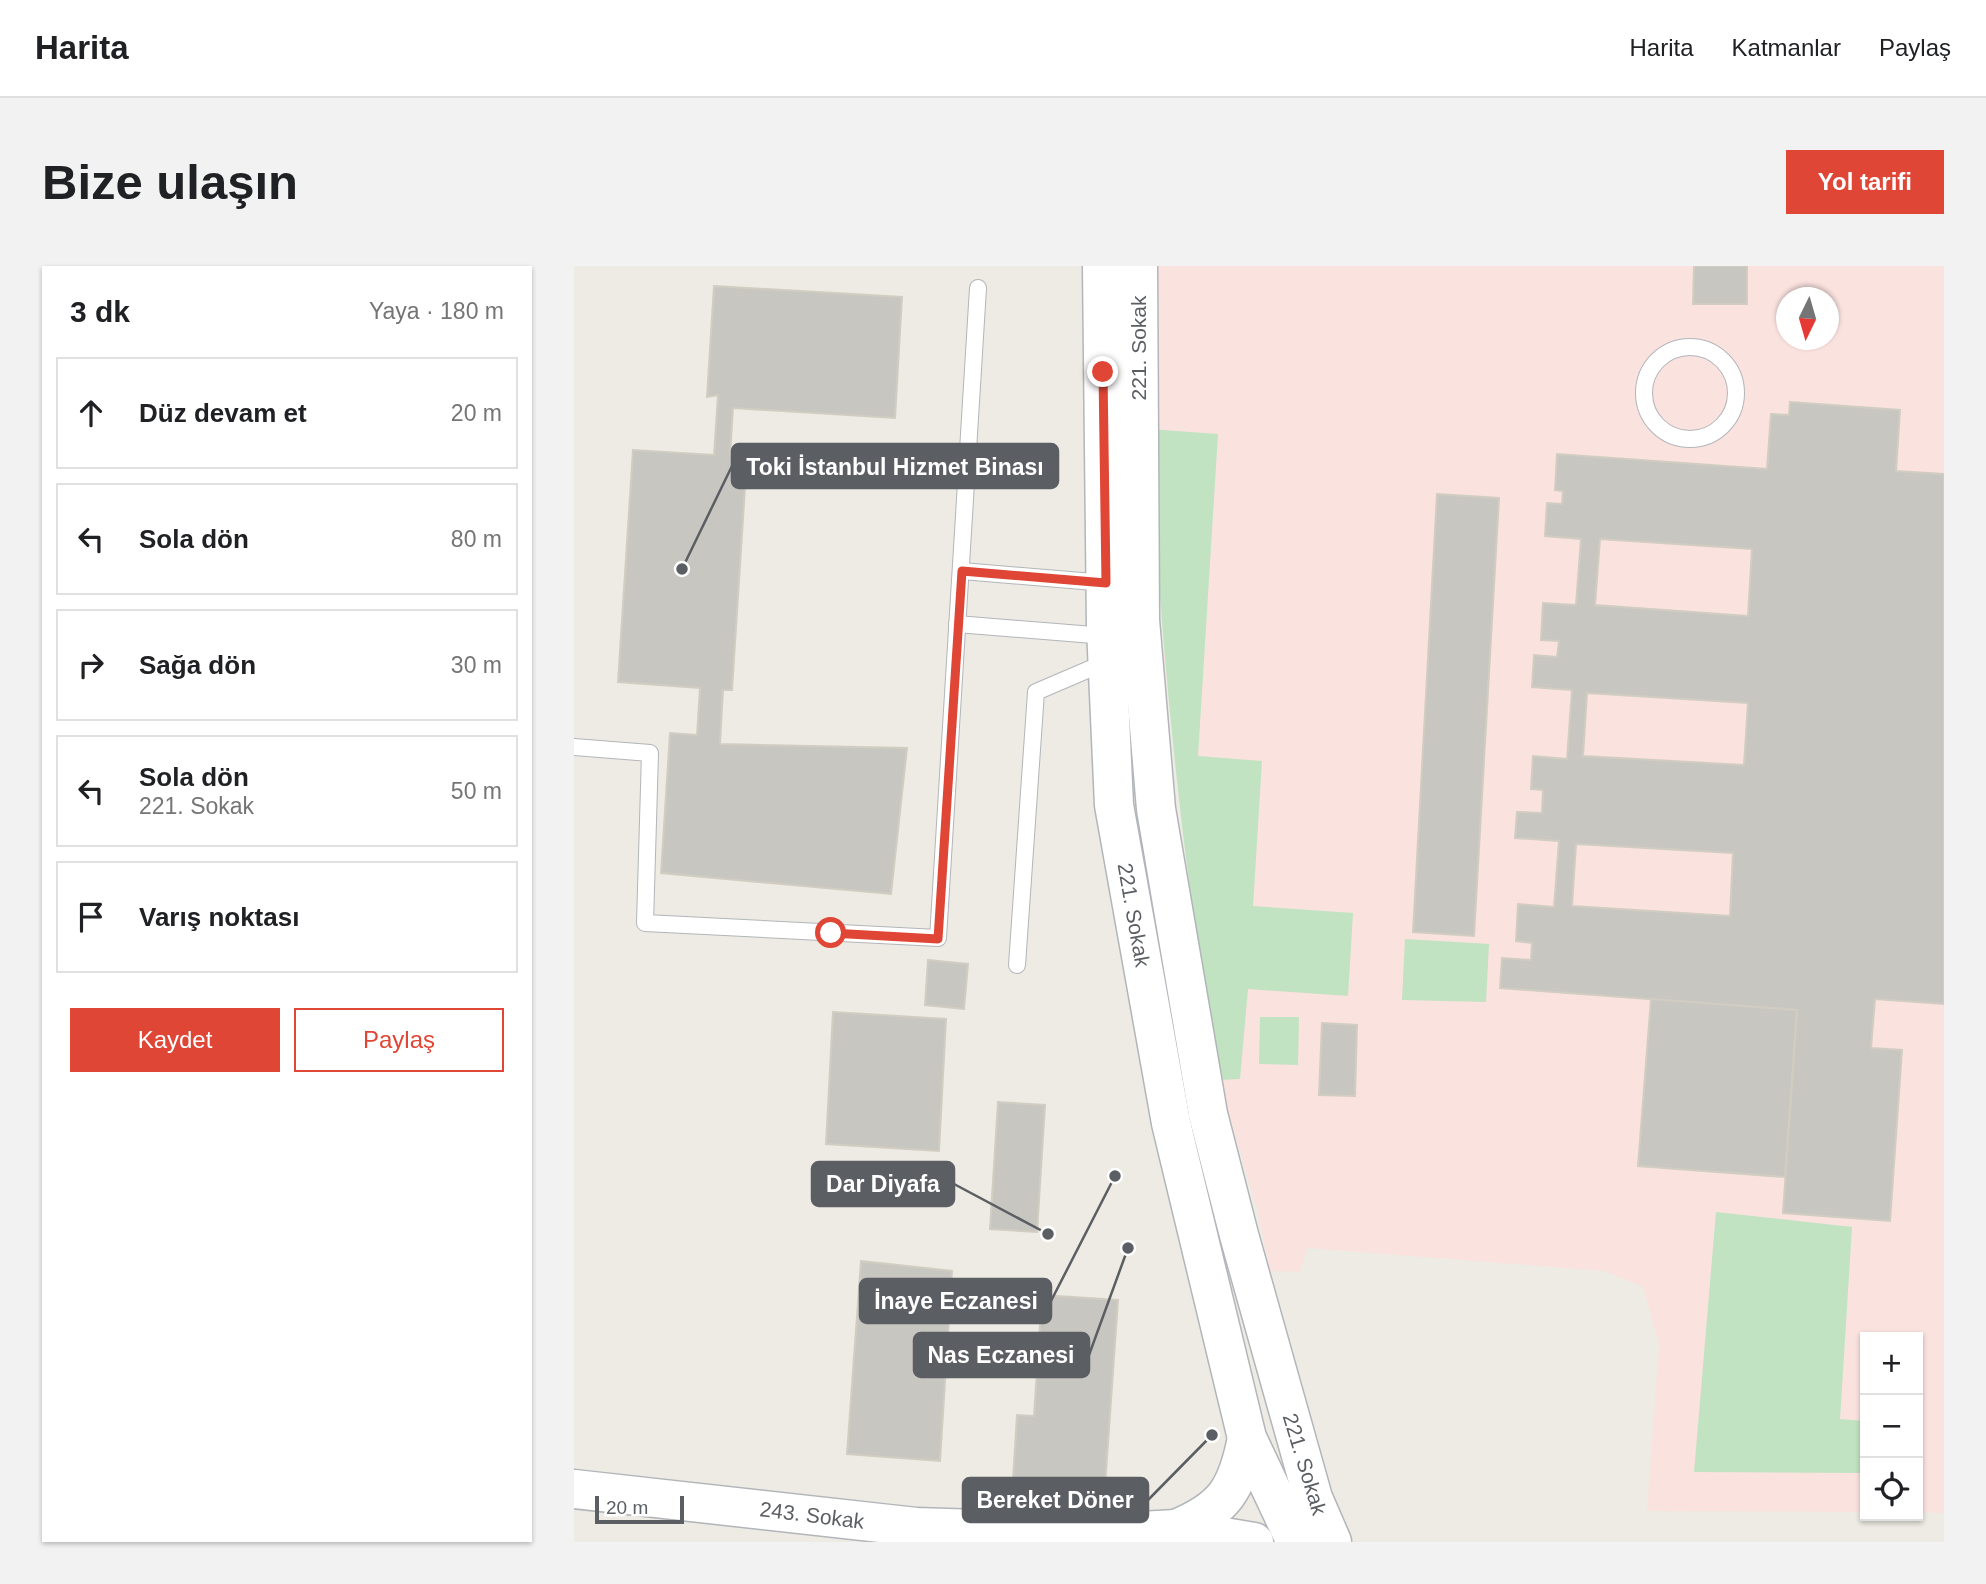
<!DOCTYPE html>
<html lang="tr">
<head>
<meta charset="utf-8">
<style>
	:root { --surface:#fff; --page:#f2f2f2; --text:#202124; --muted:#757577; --line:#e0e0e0; --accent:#e04636 }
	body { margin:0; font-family:Arial,sans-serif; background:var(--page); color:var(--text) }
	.controls { position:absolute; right:21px; bottom:21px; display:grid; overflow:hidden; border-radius:0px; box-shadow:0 2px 5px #0004 }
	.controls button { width:63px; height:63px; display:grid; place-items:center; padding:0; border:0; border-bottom:2px solid var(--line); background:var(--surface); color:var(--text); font:35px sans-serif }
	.compass { position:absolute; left:1202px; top:21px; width:63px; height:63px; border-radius:50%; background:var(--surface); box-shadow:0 2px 5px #0004; rotate:185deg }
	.scale { position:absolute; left:21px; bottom:18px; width:89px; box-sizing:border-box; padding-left:7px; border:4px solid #5b5e63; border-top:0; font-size:19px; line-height:24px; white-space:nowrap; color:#5b5e63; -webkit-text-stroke:5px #fff; paint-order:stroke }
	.stop { position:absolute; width:21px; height:21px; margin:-16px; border:5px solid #e04636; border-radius:50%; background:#fff }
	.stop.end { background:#e04636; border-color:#fff; box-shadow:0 2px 7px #0008 }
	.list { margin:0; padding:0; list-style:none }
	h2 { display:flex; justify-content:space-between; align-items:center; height:91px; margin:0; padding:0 28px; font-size:30px }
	h2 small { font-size:23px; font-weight:400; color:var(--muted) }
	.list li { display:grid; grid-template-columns:46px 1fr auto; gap:21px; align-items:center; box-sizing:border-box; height:112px; margin:0 14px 14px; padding:0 14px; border:2px solid var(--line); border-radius:0px }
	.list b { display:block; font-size:26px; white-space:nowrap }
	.list p { margin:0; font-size:23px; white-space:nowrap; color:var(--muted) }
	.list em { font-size:23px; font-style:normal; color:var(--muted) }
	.actions { display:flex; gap:14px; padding:21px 28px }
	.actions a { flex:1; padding:16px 0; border:2px solid var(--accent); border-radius:0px; text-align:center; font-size:24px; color:var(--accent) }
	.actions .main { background:var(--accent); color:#fff }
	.icon { flex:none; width:38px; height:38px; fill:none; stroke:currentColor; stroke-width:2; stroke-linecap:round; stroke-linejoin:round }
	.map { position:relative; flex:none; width:1370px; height:1276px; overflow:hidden; border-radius:0px }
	header { display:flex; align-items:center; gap:42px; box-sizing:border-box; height:98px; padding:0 35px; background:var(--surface); border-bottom:2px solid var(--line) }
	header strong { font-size:33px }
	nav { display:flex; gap:38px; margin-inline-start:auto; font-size:24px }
	.intro { display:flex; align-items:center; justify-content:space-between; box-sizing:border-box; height:168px; padding:0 42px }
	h1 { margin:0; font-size:49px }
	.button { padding:18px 32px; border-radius:0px; background:var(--accent); color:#fff; font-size:24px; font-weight:700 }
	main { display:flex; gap:42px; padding:0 42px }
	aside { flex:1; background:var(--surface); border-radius:0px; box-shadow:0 2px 5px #0004 }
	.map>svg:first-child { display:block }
</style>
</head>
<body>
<header>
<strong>Harita</strong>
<nav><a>Harita</a><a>Katmanlar</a><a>Paylaş</a></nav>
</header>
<div class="intro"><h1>Bize ulaşın</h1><a class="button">Yol tarifi</a></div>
<main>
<aside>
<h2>3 dk<small>Yaya · 180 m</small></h2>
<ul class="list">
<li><svg class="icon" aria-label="ahead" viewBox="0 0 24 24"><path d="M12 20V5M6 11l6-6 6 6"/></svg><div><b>Düz devam et</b></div><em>20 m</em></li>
<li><svg class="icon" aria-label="left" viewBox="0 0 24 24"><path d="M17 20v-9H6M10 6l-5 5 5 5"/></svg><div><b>Sola dön</b></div><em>80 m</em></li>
<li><svg class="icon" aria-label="right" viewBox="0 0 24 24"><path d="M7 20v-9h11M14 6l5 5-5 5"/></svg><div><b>Sağa dön</b></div><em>30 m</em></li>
<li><svg class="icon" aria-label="left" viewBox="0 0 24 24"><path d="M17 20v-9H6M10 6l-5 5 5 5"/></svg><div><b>Sola dön</b><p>221. Sokak</p></div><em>50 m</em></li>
<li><svg class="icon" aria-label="arrive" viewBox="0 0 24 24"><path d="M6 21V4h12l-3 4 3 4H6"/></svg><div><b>Varış noktası</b></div></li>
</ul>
<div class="actions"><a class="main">Kaydet</a><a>Paylaş</a></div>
</aside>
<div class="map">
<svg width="1370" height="1276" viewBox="0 0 1370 1276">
	<rect width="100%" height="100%" fill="#edebe3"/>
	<path fill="#fae2df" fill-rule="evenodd" d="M576 0H1370V1247L1344 1246V1071H1291V1246L1073 1245 1085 1078 1069 1021 1030 1005 733 982 726 1006 696 1005 683 943 645 814 590 392ZM1212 32H1254V74H1212Z"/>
	<g fill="#c1e3c1">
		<path d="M575 163 644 168 624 490 688 495 679 640 779 647 774 730 674 723 666 813 645 814C607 598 587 381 575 163Z"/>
		<path d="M831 673 915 678 912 736 828 734Z"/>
		<path d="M686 751H725L724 799 685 798Z"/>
		<path d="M1142 946 1278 961 1266 1153 1291 1155V1207L1120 1206Z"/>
	</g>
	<g fill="#c8c6c0" stroke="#d1cdc2" stroke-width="2" fill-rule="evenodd">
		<path d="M1120 0H1173V38H1119Z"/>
		<path d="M140 20 328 31 321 152 159 142 156 189 173 190 158 424H149L146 478 333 482 317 628 87 607 96 467 123 469 126 422 44 416 59 184 140 189 144 129 133 131Z"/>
		<path d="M1216 136 1326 144 1322 205 1370 208V738L1301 733 1297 782 1328 784 1316 955 1209 947 1223 744 926 722 928 692 957 694 958 677 942 675 944 638 980 641 985 575 941 572 943 546 968 547 969 524 957 523 959 490 993 493 998 424 958 421 960 389 983 391 985 375 967 374 969 337 1002 339 1007 273 971 270 973 237 988 238 989 225 981 224 983 188 1193 203 1197 148 1215 149ZM1026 273 1178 283 1174 350 1021 339ZM1013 427 1174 437 1170 499 1009 490ZM1002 578 1159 587 1156 650 998 640Z"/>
		<path d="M863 228 925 232 900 670 839 666Z"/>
		<path d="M354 694 394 698 390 743 351 739Z"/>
		<path d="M1077 733 1223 744 1211 911 1064 900Z"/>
		<path d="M259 746 372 753 365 885 252 878Z"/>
		<path d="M748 757 783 759 781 830 745 829Z"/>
		<path d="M424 836 471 839 463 966 416 963Z"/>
		<path d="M287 995 378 1005 366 1195 273 1188Z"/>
		<path d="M468 1029 544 1034 531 1220 439 1214 443 1149 460 1150Z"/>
	</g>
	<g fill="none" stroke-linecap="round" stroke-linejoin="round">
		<g stroke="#b3b5ba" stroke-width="18">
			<g id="lane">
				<circle cx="1116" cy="127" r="46"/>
				<path d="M388 305 532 317"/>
				<path d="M383 358 532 370"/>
				<path d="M0 481 76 487 71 657 364 672 404 22"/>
				<path d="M443 699 462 426 532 396"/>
			</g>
		</g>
		<g stroke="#b2b5ba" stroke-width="41">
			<g id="secondary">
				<path d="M528 0 532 362 540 539 597 857 673 1172 722 1276"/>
				<path d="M564 0 566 354 582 543 634 848 665 969 739 1232 758 1276"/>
				<path d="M0 1223 342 1261 530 1267 602 1263 680 1276"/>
				<path d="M602 1263C651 1243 663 1223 673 1172"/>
			</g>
		</g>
		<use href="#lane" stroke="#fff" stroke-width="16"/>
		<use href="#secondary" stroke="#fff" stroke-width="38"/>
	</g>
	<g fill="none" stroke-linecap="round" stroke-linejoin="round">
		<path stroke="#e04636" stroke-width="9" d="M257 667 364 673 388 305 532 317 529 106"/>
	</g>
	<g text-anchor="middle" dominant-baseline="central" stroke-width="5" stroke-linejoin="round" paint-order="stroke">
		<g font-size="21" fill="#5b5e63" stroke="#fff">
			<text transform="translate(564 82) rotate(-90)">221. Sokak</text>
			<text transform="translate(560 649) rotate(80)">221. Sokak</text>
			<text transform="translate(731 1198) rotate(73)">221. Sokak</text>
			<text transform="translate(238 1249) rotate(7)">243. Sokak</text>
		</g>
	</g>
	<path fill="none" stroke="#5b5e63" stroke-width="2.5" d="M108 303L158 200M474 968L380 918M541 910L477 1035M554 982L515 1089M638 1169L574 1234"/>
	<g fill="#5b5e63" stroke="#fff" stroke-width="2.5">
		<circle cx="108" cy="303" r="7"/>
		<circle cx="474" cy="968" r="7"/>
		<circle cx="541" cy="910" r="7"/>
		<circle cx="554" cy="982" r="7"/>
		<circle cx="638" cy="1169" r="7"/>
	</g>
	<g fill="#5b5e63" stroke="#5b5e63" stroke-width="2.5">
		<rect x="158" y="178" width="326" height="44" rx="7"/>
		<rect x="238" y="896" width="142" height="44" rx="7"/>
		<rect x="286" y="1013" width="191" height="44" rx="7"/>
		<rect x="340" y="1067" width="175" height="44" rx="7"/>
		<rect x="389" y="1212" width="185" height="44" rx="7"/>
	</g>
	<g font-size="23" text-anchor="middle" font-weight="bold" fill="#fff">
		<text x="321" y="209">Toki İstanbul Hizmet Binası</text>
		<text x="309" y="926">Dar Diyafa</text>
		<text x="382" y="1043">İnaye Eczanesi</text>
		<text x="427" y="1097">Nas Eczanesi</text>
		<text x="481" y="1242">Bereket Döner</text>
	</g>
</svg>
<div class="controls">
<button>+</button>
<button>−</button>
<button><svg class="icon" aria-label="locate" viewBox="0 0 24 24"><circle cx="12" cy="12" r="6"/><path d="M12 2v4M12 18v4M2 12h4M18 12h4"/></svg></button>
</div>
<svg class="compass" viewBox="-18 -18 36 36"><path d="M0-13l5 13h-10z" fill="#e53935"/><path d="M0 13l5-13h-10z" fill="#757577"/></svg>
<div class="scale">20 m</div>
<div class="stop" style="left:257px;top:667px"></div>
<div class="stop end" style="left:529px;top:106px"></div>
</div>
</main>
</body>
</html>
